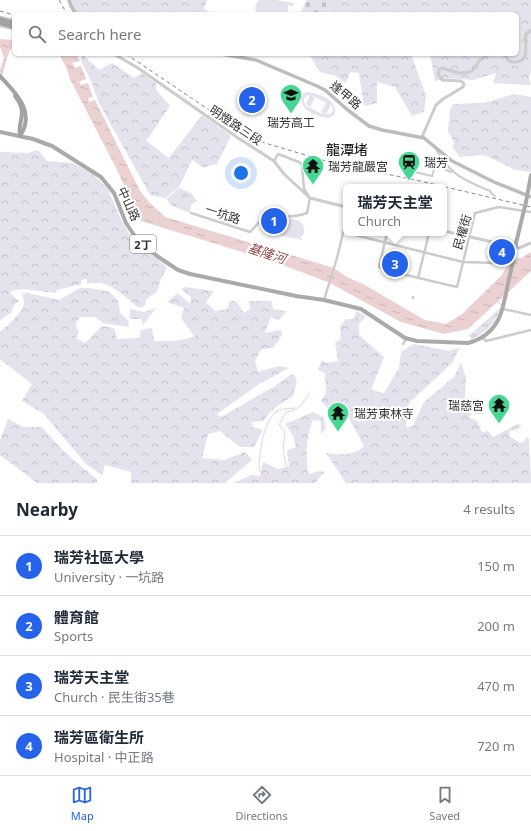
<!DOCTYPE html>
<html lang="en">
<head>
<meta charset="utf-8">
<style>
	:root { --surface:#fff; --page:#f6f6f7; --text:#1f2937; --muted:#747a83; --line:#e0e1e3; --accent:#2563eb }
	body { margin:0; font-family:"Noto Sans","Noto Sans TC",sans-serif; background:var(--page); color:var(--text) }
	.you { position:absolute; left:241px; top:173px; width:14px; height:14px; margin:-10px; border:3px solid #fff; border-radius:50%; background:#1a73e8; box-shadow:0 0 0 6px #1a73e833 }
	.badge { display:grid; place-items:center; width:26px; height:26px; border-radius:50%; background:var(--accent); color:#fff; font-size:13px; font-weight:700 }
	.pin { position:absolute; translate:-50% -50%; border:2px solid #fff; box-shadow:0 1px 4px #0006 }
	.popup { position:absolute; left:343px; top:184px; width:104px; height:52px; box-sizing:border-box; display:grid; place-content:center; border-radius:6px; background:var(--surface); filter:drop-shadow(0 1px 3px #0005); font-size:13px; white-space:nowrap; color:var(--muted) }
	.popup b { font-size:15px; color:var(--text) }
	.popup::after { content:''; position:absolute; left:50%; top:100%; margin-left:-8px; border:8px solid transparent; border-top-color:var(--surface) }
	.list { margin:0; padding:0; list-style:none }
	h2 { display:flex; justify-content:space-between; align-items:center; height:52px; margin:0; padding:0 16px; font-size:17px }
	h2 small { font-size:13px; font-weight:400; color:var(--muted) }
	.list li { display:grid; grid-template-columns:26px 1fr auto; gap:12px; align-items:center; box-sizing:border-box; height:60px; padding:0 16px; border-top:1px solid var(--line) }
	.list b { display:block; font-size:15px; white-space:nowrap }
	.list p { margin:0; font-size:13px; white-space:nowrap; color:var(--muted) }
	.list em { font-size:13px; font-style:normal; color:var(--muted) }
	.icon { flex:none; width:22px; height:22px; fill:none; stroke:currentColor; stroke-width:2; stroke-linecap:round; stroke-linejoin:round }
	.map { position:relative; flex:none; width:531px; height:483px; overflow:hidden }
	.search { position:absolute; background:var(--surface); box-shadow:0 1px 3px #0004; left:12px; right:12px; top:12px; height:44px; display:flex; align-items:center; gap:10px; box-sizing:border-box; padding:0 14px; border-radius:6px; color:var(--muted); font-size:15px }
	.sheet { height:292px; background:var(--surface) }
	nav { display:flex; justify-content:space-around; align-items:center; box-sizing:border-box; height:56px; border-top:1px solid var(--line); background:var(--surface); font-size:11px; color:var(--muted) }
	nav a { display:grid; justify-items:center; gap:2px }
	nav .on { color:var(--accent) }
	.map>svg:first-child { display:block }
</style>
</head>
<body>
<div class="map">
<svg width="531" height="483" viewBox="0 0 531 483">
	<defs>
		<pattern id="forest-crowns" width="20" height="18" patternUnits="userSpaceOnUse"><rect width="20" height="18" fill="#e3e2ed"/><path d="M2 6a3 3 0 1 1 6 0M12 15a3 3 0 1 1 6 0" fill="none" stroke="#c3c2cc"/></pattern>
		<pattern id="cemetery-stones" width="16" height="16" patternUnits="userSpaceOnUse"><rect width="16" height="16" fill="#e3e2ed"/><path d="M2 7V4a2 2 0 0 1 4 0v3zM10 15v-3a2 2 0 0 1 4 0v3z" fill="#c3c2cc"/></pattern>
		<pattern id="park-tufts" width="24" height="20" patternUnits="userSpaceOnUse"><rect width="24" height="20" fill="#e3e2ed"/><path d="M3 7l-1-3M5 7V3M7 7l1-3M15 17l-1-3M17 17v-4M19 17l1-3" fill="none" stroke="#c3c2cc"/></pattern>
		<pattern id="water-ripples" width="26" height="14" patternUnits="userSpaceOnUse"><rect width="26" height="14" fill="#ebd1d1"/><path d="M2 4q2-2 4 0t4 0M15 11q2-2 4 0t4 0" fill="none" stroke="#cab4b4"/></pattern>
	</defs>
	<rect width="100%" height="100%" fill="#fff"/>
	<g fill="url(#forest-crowns)">
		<path d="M70 0H207L204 9 213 14H78L71 7Z"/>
		<path d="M334 0H531V70L529 78 531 85 493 83 496 73 473 80 447 78 435 81 430 54H517V14H326Z"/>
		<path d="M82 54 99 70 112 63 134 78 142 73 156 83V90L170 106 146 141 169 158 202 115 231 136 217 164 208 166 204 168 192 160 179 187 165 198 150 195 99 103 91 81 81 61Z"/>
		<path d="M309 54H411L426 96 424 112 412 116 395 87 377 82V103L364 106 359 73 350 72 346 83 336 76 320 72Z"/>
		<path d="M514 94 531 97V172L515 170 489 157 483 155 460 157 453 148 454 142 448 131 450 110 453 104 483 103Z"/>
		<path d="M38 150 47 161 73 163 94 175 108 189 120 218 131 237 167 267 161 279 157 292 146 299 145 306 139 308C130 300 113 285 101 283 97 282 91 283 87 284V279L81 280 82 284 57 290 56 293 23 289 11 291 10 293 19 301 13 306 12 312 0 320V152L28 153Z"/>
		<path d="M185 287 214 291 206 302 215 311 228 309 229 301H236L244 313 250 310 249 301H271L273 309 287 311 279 320 271 317 265 333 281 330 282 335 273 348 261 349 255 361 258 372 279 366 289 368 259 384 217 414 221 417 275 386 290 375 294 374 297 381 293 396 273 409 263 421 252 422V427L263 430 254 447H240L220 431 208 434 202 458 224 460 245 452 252 460 226 482 227 483H131V472L105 465 102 475 87 465 43 413 22 401 32 384 0 359V331C7 328 23 311 24 304 24 301 23 297 22 294L28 293 59 300 80 288H89L110 292 118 301 120 313 128 320 129 327 103 323 95 317H81L77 321 76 326 79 332 76 338 85 343 102 326 114 328 117 339 139 338 141 330 152 328 154 341H174L195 337 181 318 184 308 167 302 178 293 190 304 191 297 181 289Z"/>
		<path d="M156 308 143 325 141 319H130V309L144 312Z"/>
		<path d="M356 311 366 316 359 324V335L384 357 371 390 384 393 399 368 401 352 414 344 449 351 460 347 452 363 409 403 406 427 413 426 424 402 454 377 461 363 466 378 465 398 479 399 483 414H475L473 410 469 417 477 421 482 432 488 431 493 437 518 424 522 426 515 430 510 431 509 436 517 441 523 443 526 437 529 439C529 454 531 468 531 483H346L326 453C338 455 355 456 364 446L345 411 333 413 321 401 326 393 325 373 318 370 322 360 326 363 338 361 335 343 341 339 340 326 346 319H354Z"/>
		<path d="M313 412 323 417 326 428 321 434V421L313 420C305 440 306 454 308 474L320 471 325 472 317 480 316 483H234L251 475 260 476 263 462 278 469 289 467 287 450 296 447 293 436 285 424Z"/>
		<path d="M8 419 23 427H42C58 447 77 464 97 479V483H37L0 455V441Z"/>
	</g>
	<path fill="url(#cemetery-stones)" d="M306 0H334L326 14H304L301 13Z"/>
	<g fill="url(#park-tufts)">
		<path d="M179 188 191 193 197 201 191 205 190 213 171 205 166 199Z"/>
		<path d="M500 308C495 324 486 332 471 340L470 335Z"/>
	</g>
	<g fill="#e3e2ed" fill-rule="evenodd">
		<path d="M259 0H276L294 3 293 7 288 5V14H257C254 8 255 5 259 0Z"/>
		<path d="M307 92C319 93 338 100 335 114L329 118C318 117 295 109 303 94ZM310 95 306 104 310 107 315 98 311 95 313 96 326 103 321 112 326 114 331 105 333 108C332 122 313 109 306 106 302 100 304 96 310 95Z"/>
		<path d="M285 217C292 219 304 220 304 229 305 233 303 235 300 238L302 239V240L264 232 265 230 277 233C275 225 276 218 285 217Z"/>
	</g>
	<g fill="url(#water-ripples)">
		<path d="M0 39 14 40V49H11L9 52 0 82V70L4 58 0 47Z"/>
		<path d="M59 54H68L69 56 77 55 80 61 72 63 75 68 81 66 86 79 79 82 81 85 88 83 93 97 88 98 89 102 95 100 140 191 149 202 165 217 334 268 347 277 363 284 425 320 446 324 462 314 502 275 511 259 521 258 531 252V271L468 329 444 334 401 322 330 283 275 262 141 221 116 168 70 79 66 67Z"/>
	</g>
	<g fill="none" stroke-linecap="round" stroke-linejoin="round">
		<g stroke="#ebd1d1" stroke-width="1">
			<path d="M497 302 499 303 501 305"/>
			<path d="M289 476 286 465 283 449 285 432 279 425 286 412C299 411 302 404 309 394"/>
			<path d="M291 482 292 483"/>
			<path d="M270 483 259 470C259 455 263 421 276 412 281 408 289 409 295 408"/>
		</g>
		<g stroke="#ccc" stroke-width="2">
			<path d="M436 149C450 175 464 180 490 191L492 194 495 196"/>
			<path d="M406 170 432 176"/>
			<path d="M432 176 436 164 444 169 451 172"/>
		</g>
		<g stroke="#ccc" stroke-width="2.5">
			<path d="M0 17 14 20"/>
			<path d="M0 26 14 29"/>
			<path d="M191 213 250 232 268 213C279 218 296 217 307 213L310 198 304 189 302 165 299 162 278 154 274 161"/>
			<path d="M343 232 463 262 497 263 515 248"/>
			<path d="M387 233 379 267 406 275 457 287 475 213 499 207 531 212"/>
			<path d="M418 278 429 233"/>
			<path d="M413 298V297"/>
			<path d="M324 300 337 258 346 221"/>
			<path d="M503 309 531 315"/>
			<path d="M482 337 486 341 531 330"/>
			<path d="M403 344 406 339"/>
		</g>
		<g stroke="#ccc" stroke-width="3">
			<path d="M114 54 138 68 238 138 274 161 284 174 310 198 346 207"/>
			<path d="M505 54C507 59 508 62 514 62 531 62 524 46 526 34L531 30"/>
			<path d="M422 137 436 105 443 99 463 87 464 84 461 81 442 80 438 74 440 69 442 68 459 73 470 72 472 71 479 61 489 54"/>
			<path d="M444 231 519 248 531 243"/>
		</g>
		<g stroke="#bcbcbc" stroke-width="3.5">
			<path d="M69 0 71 6 76 14"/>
			<path d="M221 54 256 60 317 86 325 90 349 111 369 126 382 130 424 138 452 161 494 182 531 197"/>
		</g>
		<g stroke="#aaa" stroke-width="4">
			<path d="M0 132 33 139 52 146 101 177 114 193 126 223 136 238 157 256 178 270 190 274 296 296 324 300 361 309 405 338 417 341 468 343C499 335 503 311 508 283 511 270 515 256 516 243"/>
			<path d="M526 202 531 175"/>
		</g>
		<g stroke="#a2a2a2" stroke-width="4">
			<path d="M0 19 14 23"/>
			<path d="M0 23 14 27"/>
			<path d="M0 76C16 93 36 112 20 136"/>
			<path d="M15 96C29 114 17 120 20 136"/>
		</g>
		<g stroke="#878787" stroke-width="1" stroke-dasharray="4 3" stroke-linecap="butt">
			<path d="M59 0 67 14"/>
			<path d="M0 11 14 15"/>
			<path d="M126 54 227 122 253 138 265 143 329 162 420 181 531 207"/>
		</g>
		<path stroke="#aaa" stroke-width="4" d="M516 243 526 202"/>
	</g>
	<defs>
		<g id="school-pin" transform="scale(1.15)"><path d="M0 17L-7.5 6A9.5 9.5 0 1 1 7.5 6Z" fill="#46d892" stroke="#fff"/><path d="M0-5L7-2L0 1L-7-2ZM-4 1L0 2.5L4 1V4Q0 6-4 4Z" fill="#111"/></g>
		<g id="station-pin" transform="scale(1.15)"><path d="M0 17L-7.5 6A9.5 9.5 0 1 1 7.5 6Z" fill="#46d892" stroke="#fff"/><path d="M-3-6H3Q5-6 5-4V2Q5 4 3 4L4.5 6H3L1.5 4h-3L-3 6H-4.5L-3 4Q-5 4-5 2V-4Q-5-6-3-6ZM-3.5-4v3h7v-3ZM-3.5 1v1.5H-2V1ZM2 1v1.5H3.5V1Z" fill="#111"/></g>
		<g id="temple-pin" transform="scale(1.15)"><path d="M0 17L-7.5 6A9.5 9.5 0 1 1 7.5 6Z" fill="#46d892" stroke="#fff"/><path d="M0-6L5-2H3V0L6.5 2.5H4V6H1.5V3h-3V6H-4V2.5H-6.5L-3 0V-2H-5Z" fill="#111"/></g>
	</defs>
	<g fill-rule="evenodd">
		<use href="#school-pin" x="291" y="95"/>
		<use href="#station-pin" x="409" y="162"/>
		<use href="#temple-pin" x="313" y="166"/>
		<use href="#temple-pin" x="499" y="405"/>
		<use href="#temple-pin" x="338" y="413"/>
	</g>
	<g text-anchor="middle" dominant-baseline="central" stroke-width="4" stroke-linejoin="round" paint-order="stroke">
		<rect fill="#fff" stroke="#707070" stroke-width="1" x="130" y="235" width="26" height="18" rx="3"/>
		<g font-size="11" font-weight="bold" fill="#323232">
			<text x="143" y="244">2丁</text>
		</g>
		<g font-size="12" fill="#323232" stroke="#fff">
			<text transform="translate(346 95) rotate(40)">逢甲路</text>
			<text transform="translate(236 125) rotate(34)">明燈路三段</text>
			<text transform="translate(129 204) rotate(65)">中山路</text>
			<text transform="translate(223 214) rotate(18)">一坑路</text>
			<text transform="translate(462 232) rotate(-74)">民權街</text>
		</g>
		<g font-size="12" fill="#323232" stroke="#fff" text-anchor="start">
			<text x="291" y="122" text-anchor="middle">瑞芳高工</text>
			<text x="424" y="162">瑞芳</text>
			<text x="328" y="166">瑞芳龍嚴宮</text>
			<text x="484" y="405" text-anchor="end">瑞慈宮</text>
			<text x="354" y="413">瑞芳東林寺</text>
		</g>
		<g font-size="13" font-style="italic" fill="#8f4647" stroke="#fff">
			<text transform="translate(267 253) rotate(18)">基隆河</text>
		</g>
		<g font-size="14" fill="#000" stroke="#fff">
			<text x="347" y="149">龍潭堵</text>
		</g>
	</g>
</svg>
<div class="you"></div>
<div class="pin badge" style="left:274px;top:221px">1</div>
<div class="pin badge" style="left:252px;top:100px">2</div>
<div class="pin badge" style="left:395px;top:264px">3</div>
<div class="popup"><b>瑞芳天主堂</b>Church</div>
<div class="pin badge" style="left:502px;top:252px">4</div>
<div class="search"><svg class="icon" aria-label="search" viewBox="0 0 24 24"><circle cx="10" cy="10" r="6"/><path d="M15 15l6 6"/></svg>Search here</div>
</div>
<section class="sheet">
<h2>Nearby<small>4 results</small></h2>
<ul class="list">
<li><span class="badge">1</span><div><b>瑞芳社區大學</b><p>University · 一坑路</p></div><em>150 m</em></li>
<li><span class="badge">2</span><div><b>體育館</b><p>Sports</p></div><em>200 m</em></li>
<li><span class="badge">3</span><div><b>瑞芳天主堂</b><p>Church · 民生街35巷</p></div><em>470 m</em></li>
<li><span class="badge">4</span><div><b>瑞芳區衛生所</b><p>Hospital · 中正路</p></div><em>720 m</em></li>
</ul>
</section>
<nav>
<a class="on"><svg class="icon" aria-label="map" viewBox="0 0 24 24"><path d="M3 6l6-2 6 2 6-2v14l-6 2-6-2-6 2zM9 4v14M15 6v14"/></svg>Map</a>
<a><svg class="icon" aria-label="directions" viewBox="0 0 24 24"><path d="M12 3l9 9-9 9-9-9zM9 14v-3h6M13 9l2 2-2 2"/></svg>Directions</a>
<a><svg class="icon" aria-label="saved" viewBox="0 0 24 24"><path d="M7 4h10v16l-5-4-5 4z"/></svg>Saved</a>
</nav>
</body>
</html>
